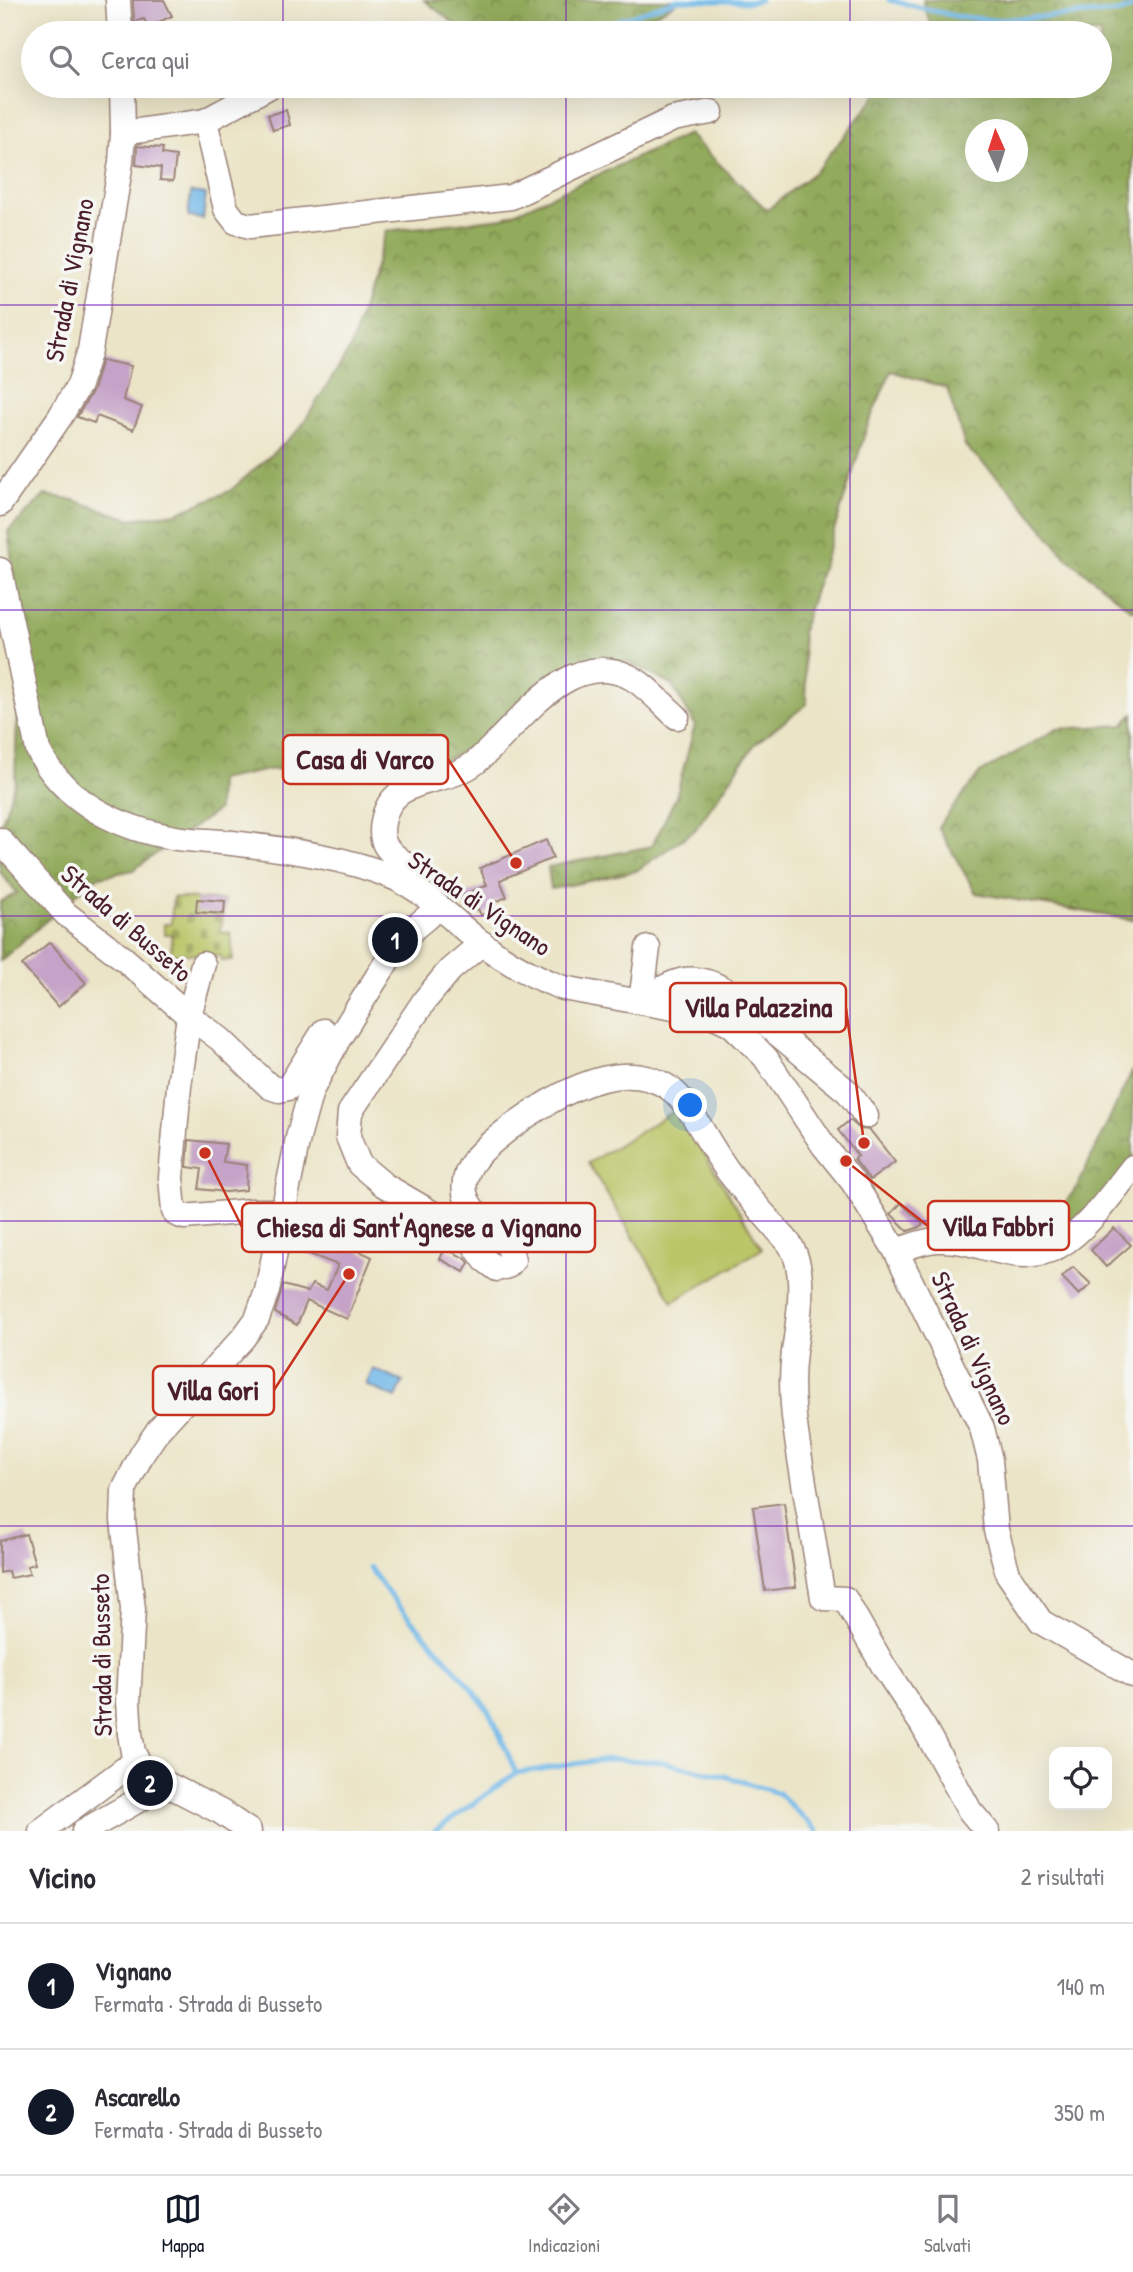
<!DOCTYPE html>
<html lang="it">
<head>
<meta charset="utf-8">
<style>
	:root { --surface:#fff; --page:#f2f2f3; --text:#2b2b33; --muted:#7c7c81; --line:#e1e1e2; --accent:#111827 }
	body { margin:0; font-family:"Patrick Hand",sans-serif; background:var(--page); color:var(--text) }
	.controls { position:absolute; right:21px; bottom:21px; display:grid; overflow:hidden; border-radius:14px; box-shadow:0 7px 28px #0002 }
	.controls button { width:63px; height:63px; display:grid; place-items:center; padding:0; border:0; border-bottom:2px solid var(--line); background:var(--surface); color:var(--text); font:35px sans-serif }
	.compass { position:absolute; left:965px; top:119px; width:63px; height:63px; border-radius:50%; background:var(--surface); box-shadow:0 7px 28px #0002; rotate:357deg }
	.you { position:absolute; left:691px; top:1106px; width:24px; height:24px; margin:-18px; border:5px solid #fff; border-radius:50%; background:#1a73e8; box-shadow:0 0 0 10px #1a73e833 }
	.badge { display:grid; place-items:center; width:46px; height:46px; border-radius:50%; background:var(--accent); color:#fff; font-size:23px; font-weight:700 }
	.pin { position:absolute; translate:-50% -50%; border:4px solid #fff; box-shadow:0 2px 7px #0006 }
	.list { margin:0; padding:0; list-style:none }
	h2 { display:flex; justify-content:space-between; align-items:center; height:91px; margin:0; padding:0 28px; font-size:30px }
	h2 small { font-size:23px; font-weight:400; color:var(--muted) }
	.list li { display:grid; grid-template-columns:46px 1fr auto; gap:21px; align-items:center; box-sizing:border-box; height:126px; padding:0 28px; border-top:2px solid var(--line) }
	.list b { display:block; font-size:26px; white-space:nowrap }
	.list p { margin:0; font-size:23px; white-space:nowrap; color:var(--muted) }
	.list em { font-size:23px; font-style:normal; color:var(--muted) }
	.icon { flex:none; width:38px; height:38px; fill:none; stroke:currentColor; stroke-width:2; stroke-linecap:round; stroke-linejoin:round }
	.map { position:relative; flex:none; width:1133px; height:1831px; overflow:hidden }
	.search { position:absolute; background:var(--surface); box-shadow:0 7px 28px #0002; left:21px; right:21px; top:21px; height:77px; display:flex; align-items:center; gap:18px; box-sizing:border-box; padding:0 24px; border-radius:38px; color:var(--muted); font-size:26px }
	.sheet { height:343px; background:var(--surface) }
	nav { display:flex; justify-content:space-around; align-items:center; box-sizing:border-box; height:98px; border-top:2px solid var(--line); background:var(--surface); font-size:19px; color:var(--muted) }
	nav a { display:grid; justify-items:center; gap:4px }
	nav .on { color:var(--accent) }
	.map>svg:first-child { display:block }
</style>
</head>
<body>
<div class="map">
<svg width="1133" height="1831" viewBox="0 0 1133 1831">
	<defs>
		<pattern id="forest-crowns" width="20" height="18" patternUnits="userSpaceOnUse" patternTransform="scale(1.75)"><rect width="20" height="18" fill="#92aa5b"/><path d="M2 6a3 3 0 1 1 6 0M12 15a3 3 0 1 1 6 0" fill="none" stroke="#798a4b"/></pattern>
		<pattern id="cemetery-stones" width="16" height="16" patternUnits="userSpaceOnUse" patternTransform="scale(1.75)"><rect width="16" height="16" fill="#b9c566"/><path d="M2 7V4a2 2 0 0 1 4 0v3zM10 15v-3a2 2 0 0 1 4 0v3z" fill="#989f54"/></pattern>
	</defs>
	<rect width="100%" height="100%" fill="#f6f6f2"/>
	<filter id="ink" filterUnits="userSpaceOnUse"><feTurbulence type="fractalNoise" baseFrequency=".0143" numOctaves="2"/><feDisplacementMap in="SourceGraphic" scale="14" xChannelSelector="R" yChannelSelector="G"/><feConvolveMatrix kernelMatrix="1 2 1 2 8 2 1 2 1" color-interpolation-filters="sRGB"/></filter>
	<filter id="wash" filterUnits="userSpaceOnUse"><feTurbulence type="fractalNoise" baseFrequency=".00686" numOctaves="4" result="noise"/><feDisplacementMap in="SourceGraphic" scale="28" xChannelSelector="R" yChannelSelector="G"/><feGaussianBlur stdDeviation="1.57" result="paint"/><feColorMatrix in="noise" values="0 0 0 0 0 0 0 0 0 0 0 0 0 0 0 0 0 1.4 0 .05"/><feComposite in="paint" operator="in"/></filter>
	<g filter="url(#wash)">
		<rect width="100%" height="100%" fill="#ebe4c6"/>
		<g fill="url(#forest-crowns)" stroke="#6e6443" stroke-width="2" fill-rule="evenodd">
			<path d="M424 0H681L622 33H466Z"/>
			<path d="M923 0H1133V611L1067 558 1010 489 965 446 947 388 891 371 868 424 802 631 807 704 755 744 695 830 636 871 551 889 548 867 652 846 676 797 695 725 672 685 628 662 579 660 529 696 485 740 423 771 340 774 273 769 219 780 218 810 133 870 95 878 0 961V902L17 893 0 872V829L15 781 20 623 8 531 45 495 70 499 131 519 176 513 230 491 299 430 350 349 386 231 503 218 688 134 767 210 816 171 884 86H1100V33H926L931 27ZM976 130H1018V172H976Z"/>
			<path d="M1133 714V920L976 893 938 827 980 773 1057 729 1123 725Z"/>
			<path d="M1133 1069V1171L1042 1248 1041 1237 1078 1185Z"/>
		</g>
		<path fill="url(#cemetery-stones)" stroke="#827248" stroke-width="2" d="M173 897 225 901 220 932 231 933 233 961 221 960V956L171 953 172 935H164V924H171Z"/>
		<path fill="#b9c566" stroke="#827248" stroke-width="2" d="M677 1109 762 1249 673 1302 588 1163Z"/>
		<g fill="#72b9e9" stroke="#5e6c8a" stroke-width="2">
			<path d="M191 192 206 194 203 219 188 217Z"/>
			<path d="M373 1369 403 1382 396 1398 366 1385Z"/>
		</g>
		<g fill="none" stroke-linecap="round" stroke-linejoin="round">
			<g stroke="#72b9e9" stroke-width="5">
				<path d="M889 0 955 16 993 20 1121 12 1133 7"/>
				<path d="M583 32 678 0 750 2 760 0"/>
				<path d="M369 1567C403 1617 449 1656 484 1705 498 1724 506 1751 516 1773"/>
				<path d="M435 1831 516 1773 607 1759 662 1762 728 1777 778 1793 817 1831"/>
			</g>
		</g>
		<g id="blocks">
			<g fill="#c5a2c7">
				<path d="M133 0H164L172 16 148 27 144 19 134 22Z"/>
				<path d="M286 110 290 125 273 130 268 115Z"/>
				<path d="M137 146 163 148 162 154 176 156 173 181 160 180 161 168 136 165Z"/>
				<path d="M102 360 131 366 123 400 142 407 133 430 97 416 94 423 77 417 93 390Z"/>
				<path d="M546 840 553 858 500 880 507 897 490 904 493 910 481 915 478 909 468 912 461 896 487 885 480 868Z"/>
				<path d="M197 899 225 901 224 914 196 912Z"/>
				<path d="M50 942 86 983 58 1007 22 965Z"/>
				<path d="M850 1120 860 1129 870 1130 895 1162 870 1180 854 1159 858 1156 838 1130Z"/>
				<path d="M189 1140 226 1144 223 1162 247 1165 246 1190 226 1192 199 1189 202 1169 187 1167Z"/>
				<path d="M901 1203 923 1224 917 1228 908 1231 891 1214Z"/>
				<path d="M296 1221 372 1257 347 1319 307 1301 297 1325 275 1313 283 1285 308 1292 312 1284 327 1290 338 1265 291 1247Z"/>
				<path d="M1114 1228 1131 1245 1106 1267 1091 1250Z"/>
				<path d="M445 1248 466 1259 469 1263 464 1272 440 1259Z"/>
				<path d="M1073 1267 1091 1284 1079 1295 1062 1277Z"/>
				<path d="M784 1503 796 1587 765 1591 753 1507Z"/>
				<path d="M26 1534 35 1564 27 1566 30 1574 10 1578 8 1571 0 1573V1541Z"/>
			</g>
		</g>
	</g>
	<g filter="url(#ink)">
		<use href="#blocks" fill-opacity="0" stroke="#9a8278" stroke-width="2"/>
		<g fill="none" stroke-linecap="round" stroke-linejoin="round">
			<g stroke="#9a8278" stroke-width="27">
				<g id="minor">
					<path d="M118 0 120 33"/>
					<path d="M205 121 270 86"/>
					<path d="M123 133 205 121 226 209 236 222 250 226 511 197 673 119 711 112"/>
					<path d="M0 504 60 417 79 385 90 350 121 162 123 133 122 86"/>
					<path d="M0 570 38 750C64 802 120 829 176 838 197 841 219 841 240 844 291 850 348 858 395 878 427 892 453 921 480 942 505 961 534 977 563 988L712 1015 731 1024 765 1057 824 1146 853 1182 896 1251 982 1428 990 1460 996 1530 1008 1574 1041 1622 1133 1675"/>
					<path d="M0 840 66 914 123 958 189 1016 220 1039 270 1087 279 1090 288 1088 324 1031"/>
					<path d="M404 883 410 868C392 853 378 848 383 822 391 773 446 787 476 762 516 729 566 647 628 676 644 683 663 705 677 717"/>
					<path d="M482 943 450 970 425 1000 350 1112 348 1137 359 1164 384 1185 466 1233 485 1260 497 1269 508 1266 513 1260C508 1228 470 1220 465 1193 460 1163 491 1143 511 1127 549 1099 617 1056 666 1086 678 1093 686 1105 694 1117 706 1136 717 1157 731 1175 745 1193 760 1210 775 1227 780 1234 788 1240 792 1248 807 1275 798 1323 794 1352 788 1397 797 1439 804 1483 810 1521 817 1560 823 1598L845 1599 884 1667 923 1726 970 1811 987 1831"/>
					<path d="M203 964 189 1016 179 1086 171 1177 174 1211 176 1214 184 1217 251 1211H283"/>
					<path d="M641 1002C672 981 690 970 725 990L848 1092 866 1116"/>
					<path d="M641 1002 648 948"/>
					<path d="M896 1251C909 1247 924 1240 938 1240 981 1238 1015 1270 1059 1246 1087 1230 1113 1192 1133 1167"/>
					<path d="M41 1831 137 1760"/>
					<path d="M84 1831 165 1785"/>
					<path d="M249 1831 221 1812 149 1775 140 1766 133 1752 130 1734 128 1702 133 1609 123 1520 124 1490 142 1454 159 1429 243 1338 257 1319 267 1291 298 1138 311 1091 339 1038 396 947 414 928 438 908"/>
				</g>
			</g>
			<use href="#minor" stroke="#fff" stroke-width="24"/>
		</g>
	</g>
	<path fill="none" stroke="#7b2cbf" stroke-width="2" stroke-opacity="0.55" d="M283 0V33M566 0V33M850 0V33M283 86V1831M566 86V1831M850 86V1831M0 305H1133M0 610H1133M0 916H1133M0 1221H1133M0 1526H1133"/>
	<g text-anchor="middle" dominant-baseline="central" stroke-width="7" stroke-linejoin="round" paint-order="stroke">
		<g font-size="26" fill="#4a1f2b" stroke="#f6f6f2">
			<text transform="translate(69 280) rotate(-79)">Strada di Vignano</text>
			<text transform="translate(480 903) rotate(34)">Strada di Vignano</text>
			<text transform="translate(127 923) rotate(41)">Strada di Busseto</text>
			<text transform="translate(974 1348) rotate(65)">Strada di Vignano</text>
			<text transform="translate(101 1655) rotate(-91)">Strada di Busseto</text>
		</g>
	</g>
	<path fill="none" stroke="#c8321e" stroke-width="2.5" d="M516 863L448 759M864 1143L846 1008M846 1161L928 1226M205 1153L242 1227M349 1274L274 1390"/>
	<g fill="#c8321e" stroke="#f6f6f2" stroke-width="2.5">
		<circle cx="516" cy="863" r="7"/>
		<circle cx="864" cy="1143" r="7"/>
		<circle cx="846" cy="1161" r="7"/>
		<circle cx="205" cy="1153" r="7"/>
		<circle cx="349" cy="1274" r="7"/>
	</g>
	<g fill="#f6f6f2" stroke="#c8321e" stroke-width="2.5">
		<rect x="283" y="735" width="165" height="49" rx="7"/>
		<rect x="670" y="983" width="176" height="49" rx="7"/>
		<rect x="928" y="1201" width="141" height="49" rx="7"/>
		<rect x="242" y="1203" width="353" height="49" rx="7"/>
		<rect x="153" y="1366" width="121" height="49" rx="7"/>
	</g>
	<g font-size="28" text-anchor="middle" font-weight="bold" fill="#4a1f2b">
		<text x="365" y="769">Casa di Varco</text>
		<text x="758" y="1017">Villa Palazzina</text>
		<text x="998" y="1236">Villa Fabbri</text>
		<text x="419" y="1237">Chiesa di Sant'Agnese a Vignano</text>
		<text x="213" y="1400">Villa Gori</text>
	</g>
</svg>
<div class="controls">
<button><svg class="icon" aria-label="locate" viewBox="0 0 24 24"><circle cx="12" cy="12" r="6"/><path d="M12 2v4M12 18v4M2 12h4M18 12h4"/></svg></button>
</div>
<svg class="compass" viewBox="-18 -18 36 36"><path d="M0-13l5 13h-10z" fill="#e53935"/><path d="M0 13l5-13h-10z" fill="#7c7c81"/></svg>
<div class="you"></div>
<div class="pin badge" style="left:395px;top:940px">1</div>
<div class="pin badge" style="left:150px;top:1783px">2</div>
<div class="search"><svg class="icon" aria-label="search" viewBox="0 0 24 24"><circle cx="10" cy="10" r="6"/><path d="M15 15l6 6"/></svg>Cerca qui</div>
</div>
<section class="sheet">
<h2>Vicino<small>2 risultati</small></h2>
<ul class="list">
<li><span class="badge">1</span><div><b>Vignano</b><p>Fermata · Strada di Busseto</p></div><em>140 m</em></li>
<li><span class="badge">2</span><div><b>Ascarello</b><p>Fermata · Strada di Busseto</p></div><em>350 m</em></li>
</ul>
</section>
<nav>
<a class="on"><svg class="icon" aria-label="map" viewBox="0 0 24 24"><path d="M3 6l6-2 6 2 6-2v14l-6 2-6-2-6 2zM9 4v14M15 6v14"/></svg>Mappa</a>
<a><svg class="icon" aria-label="directions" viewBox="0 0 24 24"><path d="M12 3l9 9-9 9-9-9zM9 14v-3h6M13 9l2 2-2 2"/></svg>Indicazioni</a>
<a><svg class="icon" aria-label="saved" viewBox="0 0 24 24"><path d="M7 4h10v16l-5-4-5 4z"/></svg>Salvati</a>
</nav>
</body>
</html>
